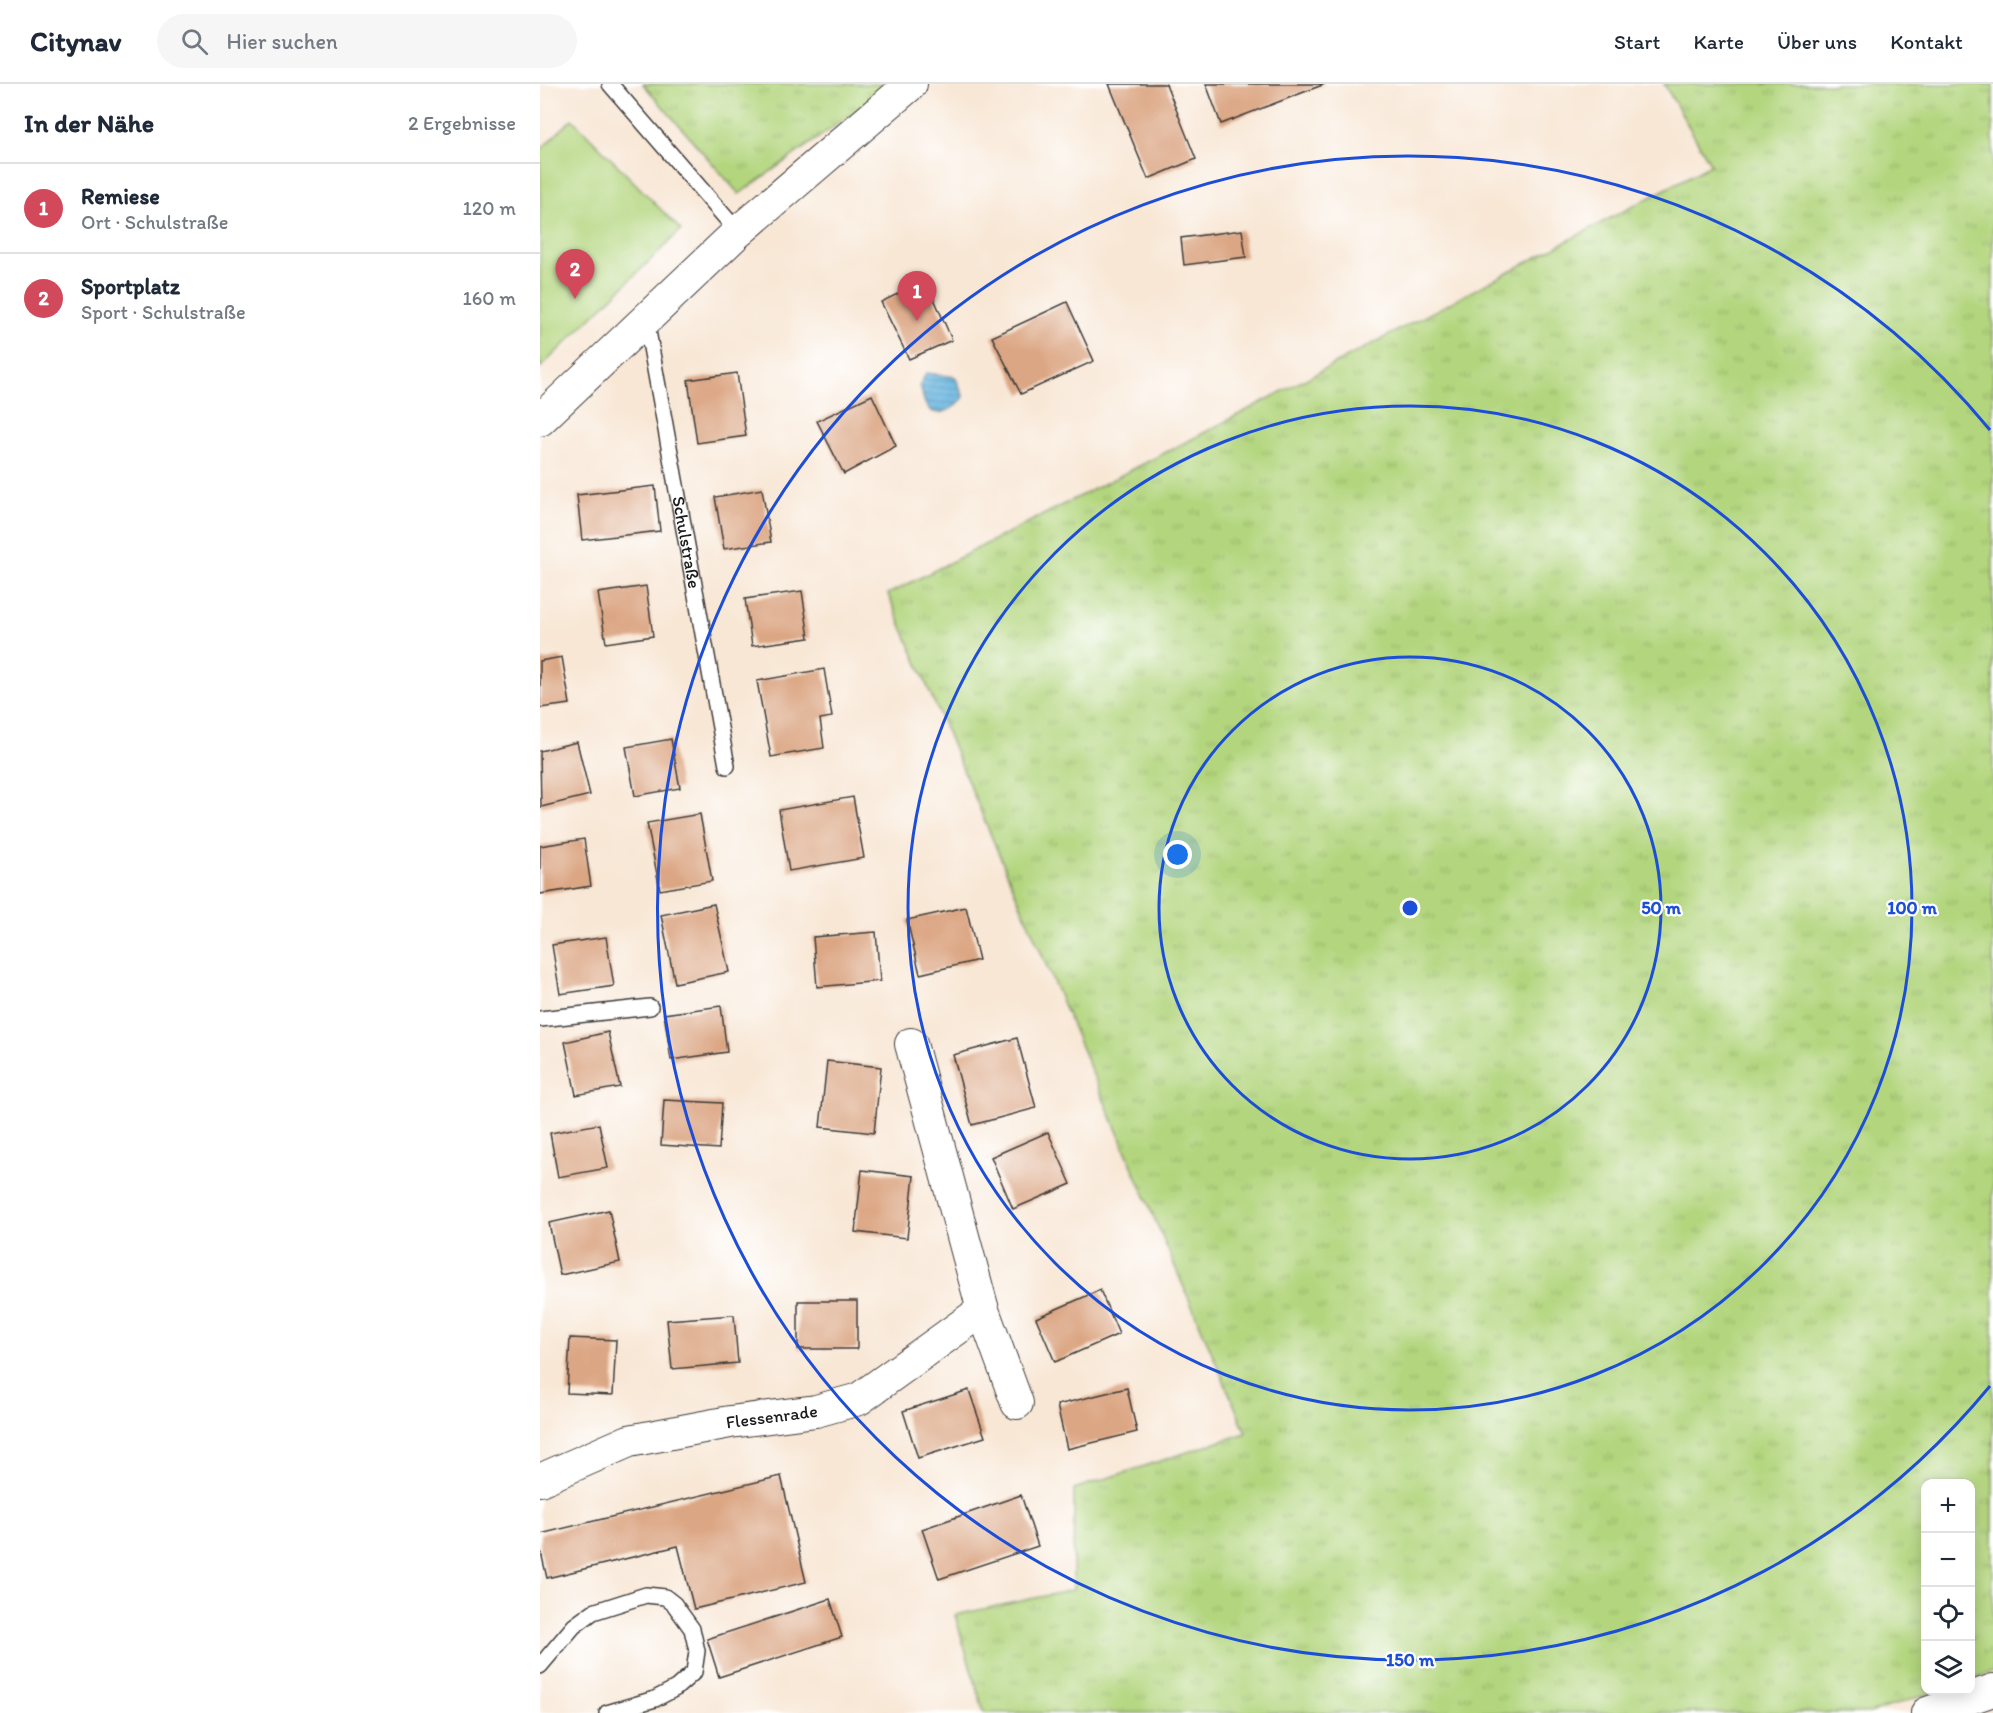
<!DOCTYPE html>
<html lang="de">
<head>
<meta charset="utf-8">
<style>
	:root { --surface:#fff; --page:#f6f6f7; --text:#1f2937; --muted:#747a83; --line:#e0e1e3; --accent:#d1495b }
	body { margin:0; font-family:Itim,sans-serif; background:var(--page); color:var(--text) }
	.controls { position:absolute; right:18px; bottom:18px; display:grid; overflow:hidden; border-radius:12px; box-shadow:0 3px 15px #0003 }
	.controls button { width:54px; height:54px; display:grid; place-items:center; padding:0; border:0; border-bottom:2px solid var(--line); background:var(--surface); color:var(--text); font:30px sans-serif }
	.you { position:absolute; left:638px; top:771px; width:21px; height:21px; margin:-15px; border:4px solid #fff; border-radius:50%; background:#1a73e8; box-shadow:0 0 0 9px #1a73e833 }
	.badge { display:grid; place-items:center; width:39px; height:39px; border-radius:50%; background:var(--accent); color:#fff; font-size:20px; font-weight:700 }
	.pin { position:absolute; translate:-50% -50px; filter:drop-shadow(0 2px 3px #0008) }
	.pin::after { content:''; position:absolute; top:32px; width:21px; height:18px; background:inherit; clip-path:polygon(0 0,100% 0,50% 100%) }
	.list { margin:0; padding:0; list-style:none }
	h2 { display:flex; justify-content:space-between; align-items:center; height:78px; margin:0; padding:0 24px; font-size:26px }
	h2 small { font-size:20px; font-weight:400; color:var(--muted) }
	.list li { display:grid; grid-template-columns:39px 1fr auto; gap:18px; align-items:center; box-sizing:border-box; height:90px; padding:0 24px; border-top:2px solid var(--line) }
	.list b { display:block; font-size:22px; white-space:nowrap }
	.list p { margin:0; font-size:20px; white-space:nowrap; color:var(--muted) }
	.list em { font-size:20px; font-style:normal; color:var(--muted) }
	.icon { flex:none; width:33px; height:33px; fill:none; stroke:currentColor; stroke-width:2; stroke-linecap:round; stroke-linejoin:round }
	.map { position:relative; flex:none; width:1453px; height:1629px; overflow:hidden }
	header { display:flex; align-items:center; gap:36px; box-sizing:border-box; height:84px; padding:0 30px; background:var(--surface); border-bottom:2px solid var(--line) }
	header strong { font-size:28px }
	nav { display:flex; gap:33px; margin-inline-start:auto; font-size:21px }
	.search { width:420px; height:54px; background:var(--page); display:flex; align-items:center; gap:15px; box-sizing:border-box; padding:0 21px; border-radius:33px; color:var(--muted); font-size:22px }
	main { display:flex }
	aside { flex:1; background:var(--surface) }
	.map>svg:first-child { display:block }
</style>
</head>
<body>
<header>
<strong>Citynav</strong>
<div class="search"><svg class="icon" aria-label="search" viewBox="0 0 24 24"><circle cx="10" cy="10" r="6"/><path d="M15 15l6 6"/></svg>Hier suchen</div>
<nav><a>Start</a><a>Karte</a><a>Über uns</a><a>Kontakt</a></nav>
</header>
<main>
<aside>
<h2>In der Nähe<small>2 Ergebnisse</small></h2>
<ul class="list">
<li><span class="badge">1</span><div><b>Remiese</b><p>Ort · Schulstraße</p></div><em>120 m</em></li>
<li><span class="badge">2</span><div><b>Sportplatz</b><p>Sport · Schulstraße</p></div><em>160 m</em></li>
</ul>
</aside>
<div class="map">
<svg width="1453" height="1629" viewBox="0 0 1453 1629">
	<defs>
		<pattern id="grass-tufts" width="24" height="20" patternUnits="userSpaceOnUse" patternTransform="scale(1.5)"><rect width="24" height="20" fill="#b2d57d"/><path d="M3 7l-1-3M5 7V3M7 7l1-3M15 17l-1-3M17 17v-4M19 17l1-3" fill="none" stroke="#98b66b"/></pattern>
		<pattern id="water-rules" width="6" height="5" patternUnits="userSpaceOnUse" patternTransform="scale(1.5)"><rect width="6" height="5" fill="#64b4df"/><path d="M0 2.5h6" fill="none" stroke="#5292b4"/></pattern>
	</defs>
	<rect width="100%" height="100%" fill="#fff"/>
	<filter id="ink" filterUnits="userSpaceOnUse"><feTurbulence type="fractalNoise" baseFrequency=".0167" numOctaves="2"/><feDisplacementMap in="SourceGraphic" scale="12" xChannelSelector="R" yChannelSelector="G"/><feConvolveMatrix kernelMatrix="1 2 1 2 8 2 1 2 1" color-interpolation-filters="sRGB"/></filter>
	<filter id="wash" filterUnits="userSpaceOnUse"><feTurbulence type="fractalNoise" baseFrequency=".008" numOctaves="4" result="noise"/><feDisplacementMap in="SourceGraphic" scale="24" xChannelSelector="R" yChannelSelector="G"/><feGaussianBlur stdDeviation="1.35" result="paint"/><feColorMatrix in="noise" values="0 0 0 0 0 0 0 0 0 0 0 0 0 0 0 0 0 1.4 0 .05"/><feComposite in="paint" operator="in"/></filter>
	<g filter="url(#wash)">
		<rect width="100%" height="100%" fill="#f8e7d5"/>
		<g fill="url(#grass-tufts)" stroke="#67784c" stroke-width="1.5">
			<path d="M103 0H354L199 110Z"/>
			<path d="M1124 0H1453V1588L1431 1595 1430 1400H1386V1606L1397 1607 1330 1629H444L415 1531 533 1506 534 1405 706 1349 348 510 656 353 1171 81Z"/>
		</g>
		<path fill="#b2d57d" stroke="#67784c" stroke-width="1.5" d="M32 35 141 146 0 284V66Z"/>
		<path fill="url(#water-rules)" stroke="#40687e" stroke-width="1.5" d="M386 289 415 293 424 313C416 323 397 338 386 321 383 316 382 307 380 302Z"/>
		<g id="blocks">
			<g fill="#dba683">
				<path d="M569 0H626L656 75 608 95Z"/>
				<path d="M666 0H785L681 40Z"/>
				<path d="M702 146 706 173 644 181 641 154Z"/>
				<path d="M386 196 412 256 369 275 341 218Z"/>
				<path d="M527 218 554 277 481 310 452 253Z"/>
				<path d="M197 289 206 352 157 359 148 296Z"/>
				<path d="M332 311 356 362 304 390 277 337Z"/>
				<path d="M115 402 120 447 42 456 37 411Z"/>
				<path d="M222 405 231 458 184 465 175 413Z"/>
				<path d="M106 502 113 552 66 559 58 509Z"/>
				<path d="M262 507 269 554 212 562 205 515Z"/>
				<path d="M22 573 30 620 0 624V577Z"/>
				<path d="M284 585 292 633 280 635 284 664 231 673 217 597Z"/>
				<path d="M131 655 140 704 95 712 86 663Z"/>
				<path d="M37 658 50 711 1 723 0 667Z"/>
				<path d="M313 713 324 774 249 787 239 726Z"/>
				<path d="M160 730 172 797 120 806 107 739Z"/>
				<path d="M44 755 51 802 0 810V762Z"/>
				<path d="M174 820 189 888 135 899 121 831Z"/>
				<path d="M426 823 439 876 380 890 367 836Z"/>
				<path d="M336 848 340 897 277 903 273 853Z"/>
				<path d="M66 853 74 902 20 910 12 861Z"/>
				<path d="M181 922 187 968 131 976 124 930Z"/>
				<path d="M68 948 80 1003 36 1011 25 958Z"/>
				<path d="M477 954 496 1024 432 1041 413 971Z"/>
				<path d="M287 977 341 983 334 1049 280 1043Z"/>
				<path d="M124 1016 182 1019 179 1065 121 1061Z"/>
				<path d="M59 1040 68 1084 18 1093 10 1049Z"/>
				<path d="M508 1048 531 1100 473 1125 451 1073Z"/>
				<path d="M322 1086 374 1092 367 1154 315 1148Z"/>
				<path d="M69 1126 80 1178 20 1191 9 1139Z"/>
				<path d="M560 1206 579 1250 515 1278 496 1234Z"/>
				<rect x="258" y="1217" width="59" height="48"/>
				<path d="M194 1231 198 1279 132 1285 127 1236Z"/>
				<path d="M30 1254 76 1256 73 1311 27 1309Z"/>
				<path d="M587 1304 597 1348 527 1365 517 1321Z"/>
				<path d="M429 1306 445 1353 378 1374 363 1327Z"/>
				<path d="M241 1392 266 1498 154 1525 138 1462 7 1494 0 1464V1450Z"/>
				<path d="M481 1411 498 1462 399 1495 382 1445Z"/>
				<path d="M290 1515 302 1553 179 1593 167 1555Z"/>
			</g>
		</g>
	</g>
	<g filter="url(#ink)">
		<use href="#blocks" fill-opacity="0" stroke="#3d3a38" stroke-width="1.5"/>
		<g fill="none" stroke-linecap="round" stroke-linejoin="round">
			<g stroke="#3d3a38" stroke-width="18">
				<g id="service">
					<path d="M70 0 198 148"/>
					<path id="s1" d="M106 236 187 682"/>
					<path d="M0 935 110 923"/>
					<path d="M0 1582 34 1542 53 1528 106 1511 125 1513 134 1520 152 1545 157 1567 154 1588 136 1604 115 1615 67 1629"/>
				</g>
			</g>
			<g stroke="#3d3a38" stroke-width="34">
				<g id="minor">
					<path d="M0 336 198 148 371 0"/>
					<path d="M443 1226 477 1319"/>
					<path id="s2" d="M0 1396 89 1357 190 1338 276 1327 319 1315 443 1226 371 960"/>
					<path d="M1387 1629 1453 1606"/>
				</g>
			</g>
			<use href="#service" stroke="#fff" stroke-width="15"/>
			<use href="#minor" stroke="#fff" stroke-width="32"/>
		</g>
	</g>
	<g fill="none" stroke="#1d4ed8" stroke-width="3">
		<circle cx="870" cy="824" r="251"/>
		<circle cx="870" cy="824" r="502"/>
		<path d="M1450 1302A752 752 0 1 1 1450 346"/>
	</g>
	<g text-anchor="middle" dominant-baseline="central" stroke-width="4.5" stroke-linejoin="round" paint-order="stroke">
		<g font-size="18" fill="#1c1c1c" stroke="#fff">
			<text stroke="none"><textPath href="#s1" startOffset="226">Schulstraße</textPath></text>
			<text stroke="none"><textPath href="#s2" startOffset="242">Flessenrade</textPath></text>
		</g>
	</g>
	<circle cx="870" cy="824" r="9" fill="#1d4ed8" stroke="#fff" stroke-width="3"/>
	<g font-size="18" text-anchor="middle" font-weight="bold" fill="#1d4ed8" stroke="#fff" stroke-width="4.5" stroke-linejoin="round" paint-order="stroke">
		<text x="1121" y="830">50 m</text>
		<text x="1372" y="830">100 m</text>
		<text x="870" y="1582">150 m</text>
	</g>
</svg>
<div class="controls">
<button>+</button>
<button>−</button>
<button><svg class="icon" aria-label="locate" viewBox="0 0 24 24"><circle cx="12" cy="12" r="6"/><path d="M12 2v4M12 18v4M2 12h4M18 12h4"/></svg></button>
<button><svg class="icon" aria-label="layers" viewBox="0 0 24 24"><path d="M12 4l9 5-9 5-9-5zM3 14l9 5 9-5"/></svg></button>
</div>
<div class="you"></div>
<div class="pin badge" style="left:377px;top:237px">1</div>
<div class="pin badge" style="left:35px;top:215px">2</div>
</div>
</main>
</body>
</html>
